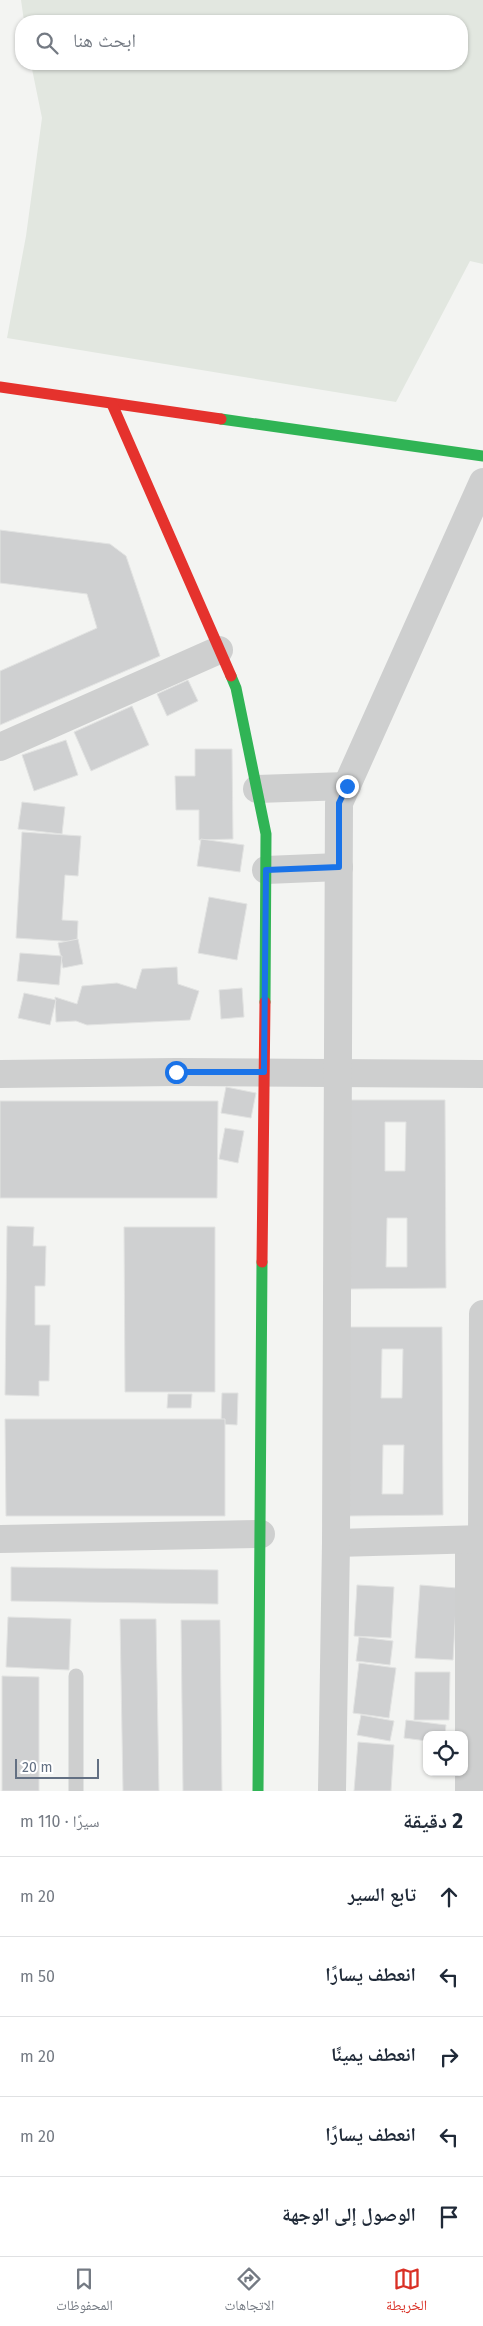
<!DOCTYPE html>
<html lang="ar">
<head>
<meta charset="utf-8">
<style>
	:root { --surface:#fff; --page:#f6f6f7; --text:#1f2937; --muted:#747a83; --line:#e0e1e3; --accent:#d93025 }
	body { margin:0; font-family:"Fira Sans","Noto Naskh Arabic",sans-serif; background:var(--page); color:var(--text); direction:rtl }
	.controls { position:absolute; right:15px; bottom:15px; display:grid; overflow:hidden; border-radius:10px; box-shadow:0 1px 4px #0004 }
	.controls button { width:45px; height:45px; display:grid; place-items:center; padding:0; border:0; border-bottom:1px solid var(--line); background:var(--surface); color:var(--text); font:25px sans-serif }
	.scale { position:absolute; left:15px; bottom:12px; width:84px; box-sizing:border-box; padding-left:5px; border:2px solid #637083; border-top:0; font-size:14px; line-height:18px; white-space:nowrap; color:#637083; -webkit-text-stroke:4px #fff; paint-order:stroke }
	.stop { position:absolute; width:15px; height:15px; margin:-11px; border:4px solid #1a73e8; border-radius:50%; background:#fff }
	.stop.end { background:#1a73e8; border-color:#fff; box-shadow:0 1px 5px #0008 }
	.list { margin:0; padding:0; list-style:none }
	h2 { display:flex; justify-content:space-between; align-items:center; height:65px; margin:0; padding:0 20px; font-size:21px }
	h2 small { font-size:16px; font-weight:400; color:var(--muted) }
	.list li { display:grid; grid-template-columns:32px 1fr auto; gap:15px; align-items:center; box-sizing:border-box; height:80px; padding:0 20px; border-top:1px solid var(--line) }
	.list b { display:block; font-size:19px; white-space:nowrap }
	.list em { font-size:16px; font-style:normal; color:var(--muted) }
	.icon { flex:none; width:28px; height:28px; fill:none; stroke:currentColor; stroke-width:2; stroke-linecap:round; stroke-linejoin:round }
	.map { position:relative; flex:none; width:483px; height:1791px; overflow:hidden; direction:ltr }
	.search { position:absolute; background:var(--surface); box-shadow:0 1px 4px #0004; left:15px; right:15px; top:15px; height:55px; display:flex; align-items:center; gap:12px; box-sizing:border-box; padding:0 18px; border-radius:20px; color:var(--muted); font-size:19px }
	.sheet { height:465px; background:var(--surface) }
	nav { display:flex; justify-content:space-around; align-items:center; box-sizing:border-box; height:70px; border-top:1px solid var(--line); background:var(--surface); font-size:14px; color:var(--muted) }
	nav a { display:grid; justify-items:center; gap:2px }
	nav .on { color:var(--accent) }
	.map>svg:first-child { display:block }
</style>
</head>
<body>
<div class="map">
<svg width="483" height="1791" viewBox="0 0 483 1791">
	<rect width="100%" height="100%" fill="#f3f4f2"/>
	<path fill="#e2e7e0" d="M21 0H483V264L470 261 396 402 7 338 26 236 42 118 31 64H462V21H24Z"/>
	<g fill="#cfd0d1" stroke="#e2e3e2" fill-rule="evenodd">
		<path d="M0 530 110 544 126 556 160 656 0 725V671L97 628 87 594 0 583Z"/>
		<path d="M188 680 198 701 167 716 157 694Z"/>
		<path d="M132 706 149 745 91 771 74 732Z"/>
		<path d="M66 740 78 775 34 791 22 755Z"/>
		<path d="M195 749H232L233 839 199 840V810H176L175 776H195Z"/>
		<path d="M22 802 65 807 62 834 18 829Z"/>
		<path d="M22 832 81 836 78 876 65 875 62 920 78 921 77 942 16 938Z"/>
		<path d="M201 839 244 845 240 872 197 866Z"/>
		<path d="M209 897 247 904 237 960 198 953Z"/>
		<path d="M78 939 83 964 63 968 58 943Z"/>
		<path d="M20 953 62 956 59 985 17 981Z"/>
		<path d="M177 967 178 984 199 991 190 1020 87 1025 76 1021 56 1022 55 997 77 1004 82 986 117 983 136 989 142 969Z"/>
		<path d="M242 988 244 1017 221 1019 219 990Z"/>
		<path d="M24 993 56 1000 50 1025 18 1018Z"/>
		<path d="M226 1087 256 1093 251 1118 221 1113Z"/>
		<path d="M349 1100H445L446 1288 350 1289ZM385 1122H406L405 1171H385ZM387 1218H407V1267H386Z"/>
		<path d="M0 1101H218L217 1198H0Z"/>
		<path d="M225 1128 244 1131 238 1163 219 1159Z"/>
		<path d="M7 1226 34 1227 33 1246H46L45 1286H35V1325H50L49 1381H39V1396L5 1395Z"/>
		<path d="M124 1227H215V1392H125Z"/>
		<path d="M346 1327H442L443 1515 347 1516ZM382 1349H403L402 1398H381ZM383 1445H404L403 1494H382Z"/>
		<path d="M222 1393H238L237 1425 221 1424Z"/>
		<path d="M168 1394H192L191 1408H167Z"/>
		<path d="M5 1419H225V1516H6Z"/>
		<path d="M11 1567 218 1570V1604L11 1601Z"/>
		<path d="M357 1585 394 1587 391 1638 354 1636Z"/>
		<path d="M420 1585 457 1588 453 1660 415 1658Z"/>
		<path d="M8 1617 71 1619 69 1670 6 1667Z"/>
		<path d="M120 1619H156L159 1791H123Z"/>
		<path d="M181 1620H220L222 1791H183Z"/>
		<path d="M359 1637 393 1641 390 1665 356 1661Z"/>
		<path d="M359 1663 396 1668 389 1718 353 1713Z"/>
		<path d="M415 1672H450L449 1720H414Z"/>
		<path d="M2 1676 39 1677V1791H2Z"/>
		<path d="M361 1715 394 1721 390 1741 357 1735Z"/>
		<path d="M406 1720 446 1725 445 1735H427V1741L404 1738Z"/>
		<path d="M358 1742 394 1745 391 1791H354Z"/>
	</g>
	<g fill="none" stroke-linecap="round" stroke-linejoin="round">
		<path stroke="#cecfcf" stroke-width="15" d="M76 1676V1791"/>
		<g stroke="#cecfcf" stroke-width="28">
			<path d="M0 747 219 650"/>
			<path d="M257 789 347 786"/>
			<path d="M266 870 339 867"/>
			<path d="M0 1074 176 1072 483 1074"/>
			<path d="M0 1539 261 1534"/>
			<path d="M482 1539 483 1314"/>
			<path d="M469 1540V1791"/>
			<path d="M336 1543 483 1539"/>
			<path d="M332 1791 336 1543 339 803 483 482"/>
		</g>
		<g stroke="#30b455" stroke-width="11">
			<path d="M221 419 483 456"/>
			<path d="M231 676 236 688 266 834 265 1002"/>
			<path d="M258 1791 262 1262"/>
		</g>
		<g stroke="#e5322d" stroke-width="11">
			<path d="M0 387 221 419"/>
			<path d="M112 404 231 676"/>
			<path d="M262 1262 265 1002"/>
		</g>
	</g>
	<g fill="none" stroke-linecap="round" stroke-linejoin="round">
		<path stroke="#1a73e8" stroke-width="6" d="M176 1072H264L266 870 339 867V803L347 786"/>
	</g>
</svg>
<div class="controls">
<button><svg class="icon" aria-label="locate" viewBox="0 0 24 24"><circle cx="12" cy="12" r="6"/><path d="M12 2v4M12 18v4M2 12h4M18 12h4"/></svg></button>
</div>
<div class="scale">20 m</div>
<div class="stop" style="left:176px;top:1072px"></div>
<div class="stop end" style="left:347px;top:786px"></div>
<div class="search"><svg class="icon" aria-label="search" viewBox="0 0 24 24"><circle cx="10" cy="10" r="6"/><path d="M15 15l6 6"/></svg>ابحث هنا</div>
</div>
<section class="sheet">
<h2>2 دقيقة<small>سيرًا · 110 m</small></h2>
<ul class="list">
<li><svg class="icon" aria-label="ahead" viewBox="0 0 24 24"><path d="M12 20V5M6 11l6-6 6 6"/></svg><div><b>تابع السير</b></div><em>20 m</em></li>
<li><svg class="icon" aria-label="left" viewBox="0 0 24 24"><path d="M17 20v-9H6M10 6l-5 5 5 5"/></svg><div><b>انعطف يسارًا</b></div><em>50 m</em></li>
<li><svg class="icon" aria-label="right" viewBox="0 0 24 24"><path d="M7 20v-9h11M14 6l5 5-5 5"/></svg><div><b>انعطف يمينًا</b></div><em>20 m</em></li>
<li><svg class="icon" aria-label="left" viewBox="0 0 24 24"><path d="M17 20v-9H6M10 6l-5 5 5 5"/></svg><div><b>انعطف يسارًا</b></div><em>20 m</em></li>
<li><svg class="icon" aria-label="arrive" viewBox="0 0 24 24"><path d="M6 21V4h12l-3 4 3 4H6"/></svg><div><b>الوصول إلى الوجهة</b></div></li>
</ul>
</section>
<nav>
<a class="on"><svg class="icon" aria-label="map" viewBox="0 0 24 24"><path d="M3 6l6-2 6 2 6-2v14l-6 2-6-2-6 2zM9 4v14M15 6v14"/></svg>الخريطة</a>
<a><svg class="icon" aria-label="directions" viewBox="0 0 24 24"><path d="M12 3l9 9-9 9-9-9zM9 14v-3h6M13 9l2 2-2 2"/></svg>الاتجاهات</a>
<a><svg class="icon" aria-label="saved" viewBox="0 0 24 24"><path d="M7 4h10v16l-5-4-5 4z"/></svg>المحفوظات</a>
</nav>
</body>
</html>
